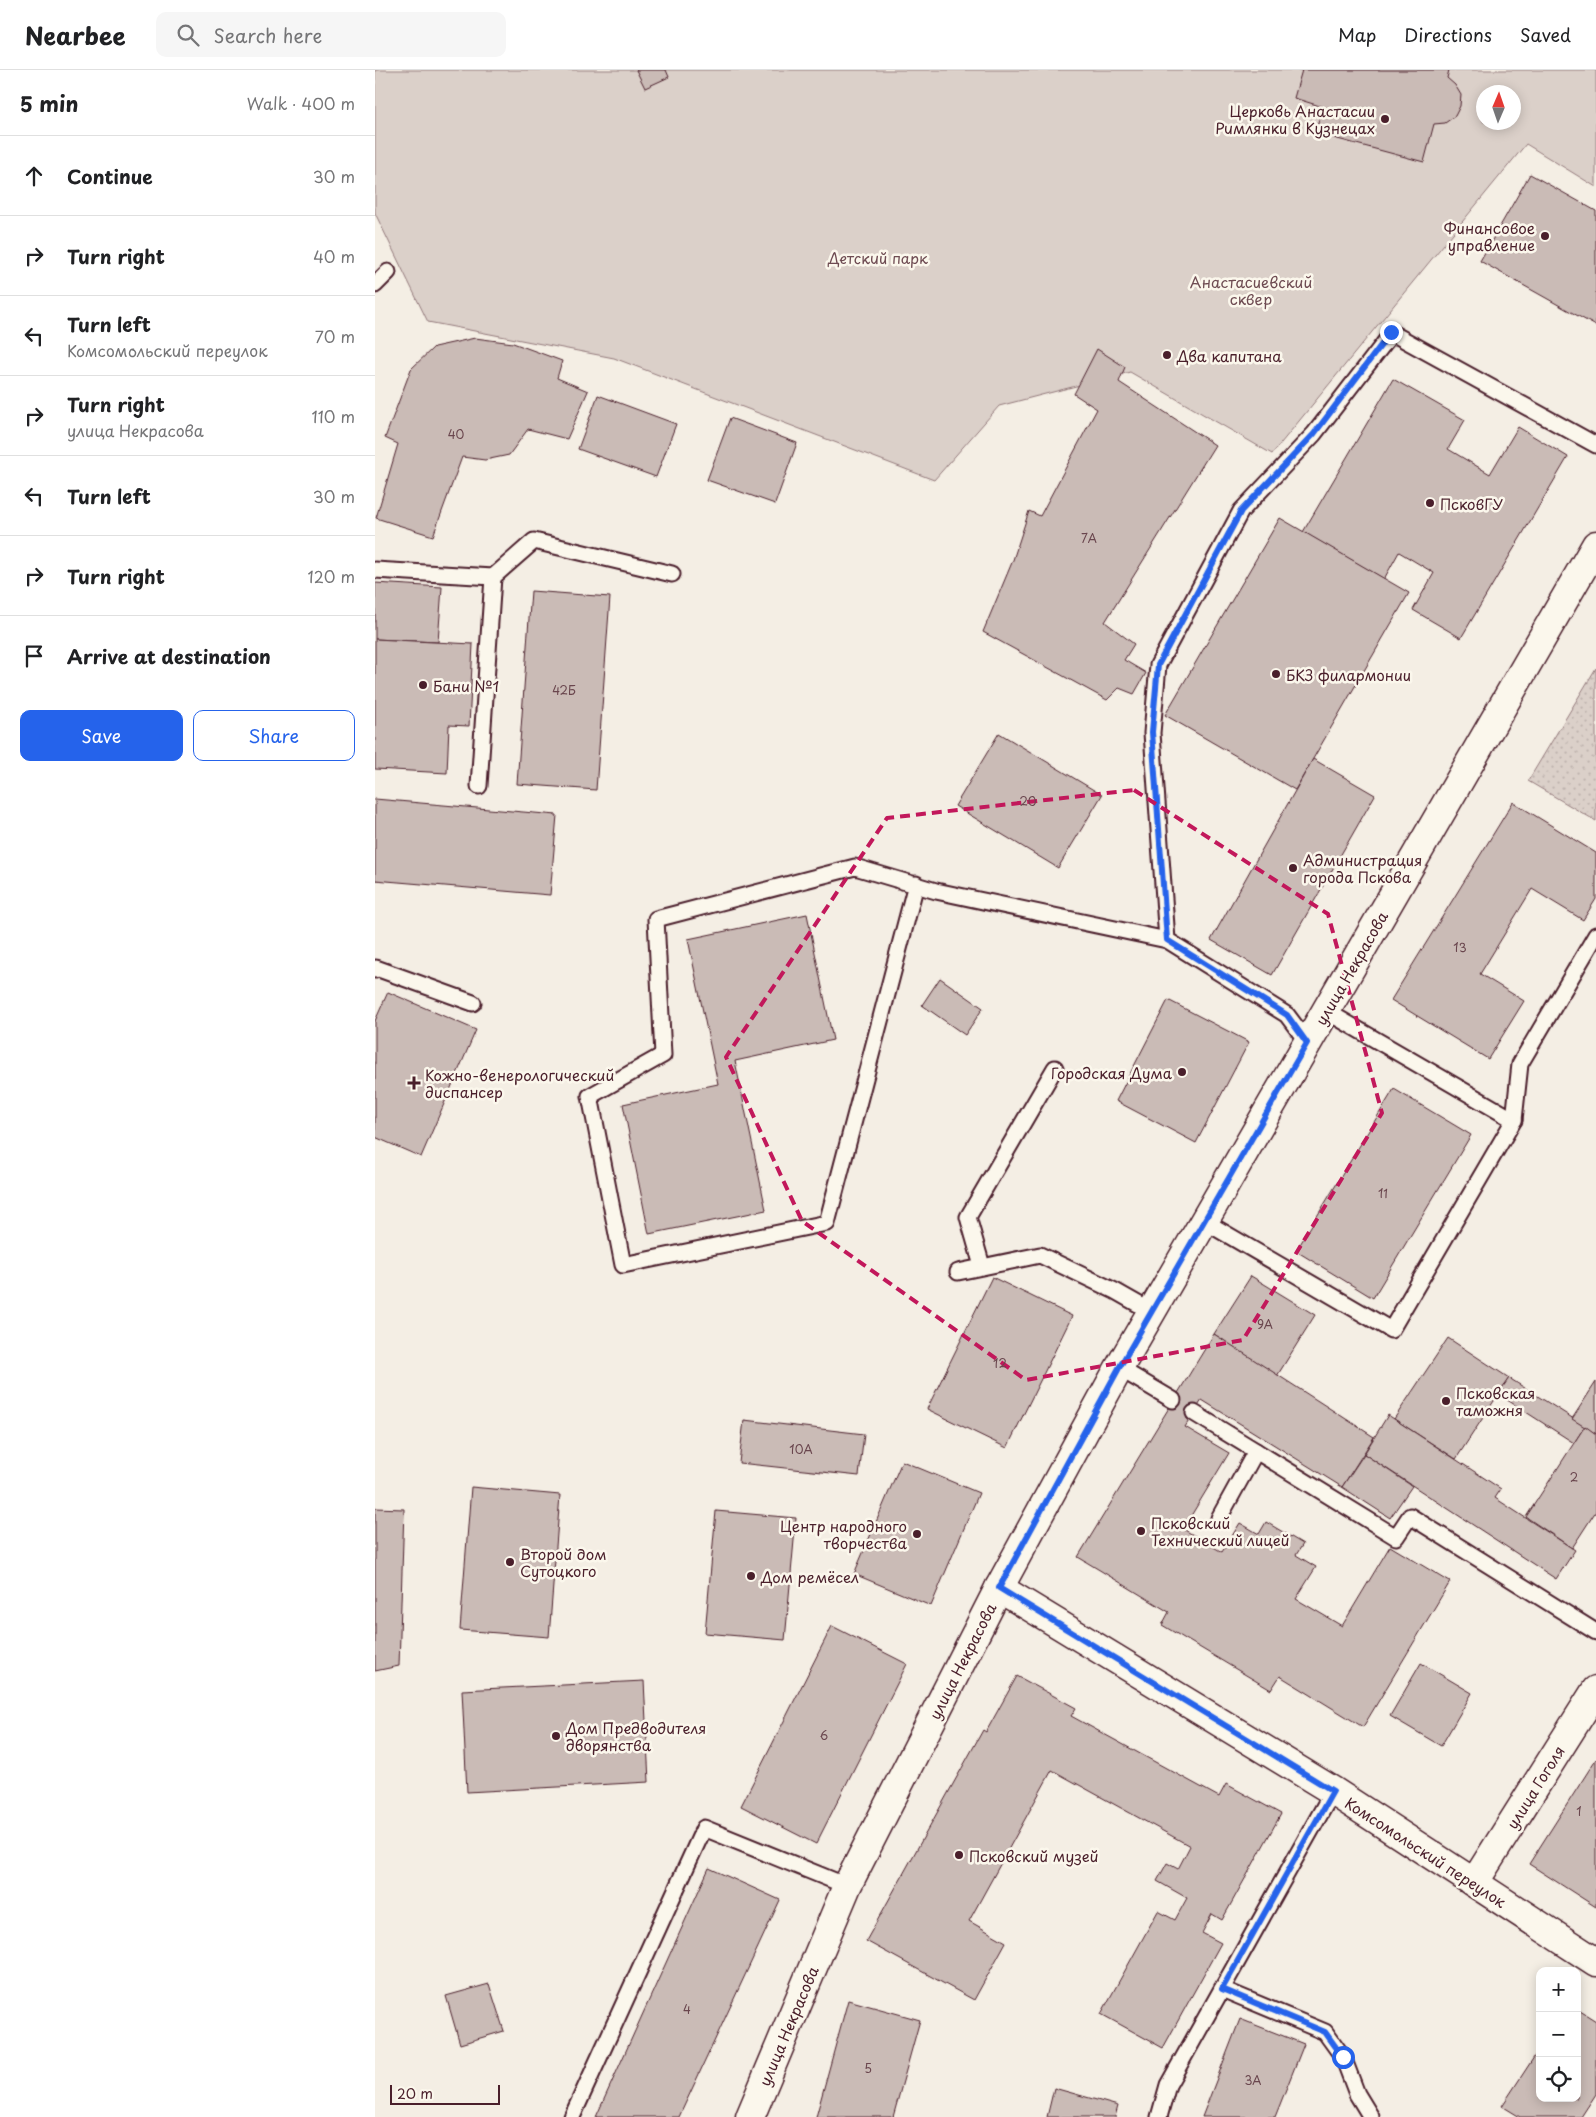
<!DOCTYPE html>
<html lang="en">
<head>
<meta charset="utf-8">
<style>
	:root { --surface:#fff; --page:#f6f6f6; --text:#202124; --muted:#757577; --line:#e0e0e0; --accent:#2563eb }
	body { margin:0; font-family:"Playpen Sans",sans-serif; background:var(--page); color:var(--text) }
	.controls { position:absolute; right:15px; bottom:15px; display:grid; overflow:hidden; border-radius:10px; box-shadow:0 2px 12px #0003 }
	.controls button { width:45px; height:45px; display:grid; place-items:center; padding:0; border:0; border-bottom:1px solid var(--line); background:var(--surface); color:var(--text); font:25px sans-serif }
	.compass { position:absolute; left:1101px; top:15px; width:45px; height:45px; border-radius:50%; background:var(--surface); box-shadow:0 2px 12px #0003; rotate:2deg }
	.scale { position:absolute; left:15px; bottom:12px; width:110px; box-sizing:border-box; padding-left:5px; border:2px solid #4a1f2b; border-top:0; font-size:14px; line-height:18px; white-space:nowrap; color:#4a1f2b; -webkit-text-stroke:4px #fbf7ec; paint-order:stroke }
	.stop { position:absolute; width:15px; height:15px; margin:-11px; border:4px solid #2563eb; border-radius:50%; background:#fff }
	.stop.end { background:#2563eb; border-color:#fff; box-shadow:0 1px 5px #0008 }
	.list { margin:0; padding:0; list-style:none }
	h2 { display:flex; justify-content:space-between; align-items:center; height:65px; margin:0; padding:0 20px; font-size:21px }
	h2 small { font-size:16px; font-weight:400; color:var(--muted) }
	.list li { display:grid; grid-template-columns:32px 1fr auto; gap:15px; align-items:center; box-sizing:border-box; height:80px; padding:0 20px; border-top:1px solid var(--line) }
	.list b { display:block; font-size:19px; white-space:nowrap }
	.list p { margin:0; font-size:16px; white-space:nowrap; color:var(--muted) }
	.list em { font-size:16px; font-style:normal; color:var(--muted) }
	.actions { display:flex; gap:10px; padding:15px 20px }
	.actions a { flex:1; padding:11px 0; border:1px solid var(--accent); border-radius:10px; text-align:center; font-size:18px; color:var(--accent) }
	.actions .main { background:var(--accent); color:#fff }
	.icon { flex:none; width:28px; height:28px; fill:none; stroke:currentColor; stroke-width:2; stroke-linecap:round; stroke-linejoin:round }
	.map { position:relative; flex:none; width:1221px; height:2047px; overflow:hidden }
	header { display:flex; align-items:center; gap:30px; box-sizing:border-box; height:70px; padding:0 25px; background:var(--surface); border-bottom:1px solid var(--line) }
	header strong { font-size:24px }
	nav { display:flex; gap:28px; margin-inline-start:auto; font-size:18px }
	.search { width:350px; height:45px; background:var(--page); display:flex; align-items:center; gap:12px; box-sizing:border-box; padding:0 18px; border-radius:10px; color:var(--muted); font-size:19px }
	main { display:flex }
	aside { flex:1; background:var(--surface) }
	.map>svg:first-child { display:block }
</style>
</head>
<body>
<header>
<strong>Nearbee</strong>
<div class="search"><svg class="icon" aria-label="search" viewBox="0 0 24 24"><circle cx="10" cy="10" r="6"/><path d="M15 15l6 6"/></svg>Search here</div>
<nav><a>Map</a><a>Directions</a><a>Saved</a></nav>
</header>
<main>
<aside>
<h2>5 min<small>Walk · 400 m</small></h2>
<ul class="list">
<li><svg class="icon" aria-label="ahead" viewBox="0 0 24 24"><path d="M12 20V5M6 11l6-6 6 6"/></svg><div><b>Continue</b></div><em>30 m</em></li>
<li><svg class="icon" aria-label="right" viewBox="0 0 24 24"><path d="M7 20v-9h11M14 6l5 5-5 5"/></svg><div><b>Turn right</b></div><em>40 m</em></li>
<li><svg class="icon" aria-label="left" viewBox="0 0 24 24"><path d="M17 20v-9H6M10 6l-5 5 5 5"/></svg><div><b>Turn left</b><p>Комсомольский переулок</p></div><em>70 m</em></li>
<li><svg class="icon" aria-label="right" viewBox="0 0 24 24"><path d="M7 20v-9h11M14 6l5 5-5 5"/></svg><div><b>Turn right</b><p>улица Некрасова</p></div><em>110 m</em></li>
<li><svg class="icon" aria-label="left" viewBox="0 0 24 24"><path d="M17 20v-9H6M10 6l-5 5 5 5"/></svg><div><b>Turn left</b></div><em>30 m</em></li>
<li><svg class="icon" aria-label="right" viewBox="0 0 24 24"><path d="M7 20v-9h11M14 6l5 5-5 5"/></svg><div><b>Turn right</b></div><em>120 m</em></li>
<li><svg class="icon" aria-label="arrive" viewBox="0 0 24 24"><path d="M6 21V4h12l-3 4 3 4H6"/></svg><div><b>Arrive at destination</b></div></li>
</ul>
<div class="actions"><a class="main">Save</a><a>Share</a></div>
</aside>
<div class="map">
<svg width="1221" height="2047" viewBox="0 0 1221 2047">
	<defs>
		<pattern id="grass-dots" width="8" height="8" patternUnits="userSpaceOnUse" patternTransform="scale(1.25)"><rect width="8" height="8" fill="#dbd0c9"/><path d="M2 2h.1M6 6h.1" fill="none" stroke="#bdb2ad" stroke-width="1.8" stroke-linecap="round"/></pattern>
	</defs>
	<rect width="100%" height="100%" fill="#f4eee4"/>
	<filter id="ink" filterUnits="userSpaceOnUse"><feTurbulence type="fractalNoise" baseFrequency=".02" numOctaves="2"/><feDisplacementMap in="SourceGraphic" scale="10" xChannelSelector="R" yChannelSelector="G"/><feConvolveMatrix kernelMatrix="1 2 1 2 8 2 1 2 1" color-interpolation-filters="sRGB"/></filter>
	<g filter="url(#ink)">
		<path fill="url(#grass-dots)" stroke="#92787a" d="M1221 598V751L1153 711Z"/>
		<path fill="#dbd0c9" stroke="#92787a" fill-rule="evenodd" d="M0 0H1221V117L1151 74 897 384 755 302 624 336 559 410 239 288 53 252 0 143ZM1108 22H1138V52H1108Z"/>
		<g fill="#cabbb6" stroke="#4a1f2b">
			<path d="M261 0H291L294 7 270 18Z"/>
			<path d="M927 0H1074L1072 8 1080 15 1086 25 1085 36 1080 46 1070 53 1059 54 1049 92 940 63 948 37 919 28Z"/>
			<path d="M1155 104 1221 141V256L1105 191Z"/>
			<path d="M100 268 138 273 187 291 182 308 213 321 192 369 153 359 134 385 110 390 87 387 58 466 1 448 23 374 10 368 36 299 59 277Z"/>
			<path d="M722 279 750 297 744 312 840 375 730 552 759 574 749 590 771 603 759 624 744 618 732 630 608 562 638 490 654 441 665 446 722 339 699 324Z"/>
			<path d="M1018 309 1090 350 1073 379 1115 404 1143 357 1193 387 1086 568 1038 540 1059 503 1024 482 1009 509 928 462Z"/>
			<path d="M223 325 301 354 281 407 203 379Z"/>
			<path d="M355 348 422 373 400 434 332 410Z"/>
			<path d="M905 448 1034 523 920 720 790 645Z"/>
			<path d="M0 513 67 517 63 572 0 569Z"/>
			<path d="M156 521 235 527 221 720 142 714Z"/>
			<path d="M0 569 98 574 94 656 74 655 72 703 0 699Z"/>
			<path d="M624 663 727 725 683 798 580 736Z"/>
			<path d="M938 689 1000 725 897 905 836 870Z"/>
			<path d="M0 729 182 745 175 825 0 810Z"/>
			<path d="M1138 732 1221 783V829L1208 850 1157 819 1105 904 1149 931 1113 989 1016 930Z"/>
			<path d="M432 844 458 970 360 991 391 1140 274 1164 248 1034 343 1014 313 869Z"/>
			<path d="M565 908 608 938 590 965 547 935Z"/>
			<path d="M13 922 101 960 46 1087 0 1067V951Z"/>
			<path d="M793 930 874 972 821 1073 741 1031Z"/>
			<path d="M1019 1019 1096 1065 998 1228 921 1181Z"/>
			<path d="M876 1206 940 1245 902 1306 839 1264Z"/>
			<path d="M617 1207 697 1246 632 1378 552 1339Z"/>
			<path d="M839 1264 999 1367 967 1417 827 1330 810 1357 854 1383 808 1459 847 1482 865 1453 884 1464 891 1452 928 1474 921 1485 941 1497 921 1529 967 1556 1015 1476 1075 1512 988 1657 905 1606 896 1620 787 1555 794 1542 703 1487Z"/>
			<path d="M1073 1268 1134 1308 1081 1389 1019 1349Z"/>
			<path d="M1134 1308 1210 1356 1199 1373 1123 1324Z"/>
			<path d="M1221 1312V1364L1197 1349Z"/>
			<path d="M1013 1345 1126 1419 1120 1428 1200 1480 1181 1509 989 1384Z"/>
			<path d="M369 1350 489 1364 484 1406 364 1393Z"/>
			<path d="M1210 1356 1221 1364V1441L1197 1478 1151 1447Z"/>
			<path d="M989 1384 1037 1416 1015 1448 967 1417Z"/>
			<path d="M527 1391 604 1423 556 1536 479 1504Z"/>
			<path d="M96 1417 185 1425 174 1567 85 1560Z"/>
			<path d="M0 1438 29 1439 24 1596 0 1601Z"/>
			<path d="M341 1441 421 1448 410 1570 330 1563Z"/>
			<path d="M457 1556 532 1594 441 1774 366 1736Z"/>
			<path d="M1046 1593 1097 1623 1066 1676 1015 1646Z"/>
			<path d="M642 1606 701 1638 696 1646 844 1727 851 1714 906 1744 847 1850 837 1844 827 1863 846 1873 788 1978 726 1944 783 1841 800 1850 812 1828 782 1811 792 1793 803 1799 815 1776 677 1700 594 1851 631 1872 599 1930 491 1871 608 1660 611 1662Z"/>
			<path d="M269 1611 274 1712 92 1722 87 1620Z"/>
			<path d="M1221 1689V1837L1154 1794Z"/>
			<path d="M334 1798 405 1830 304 2047H221Z"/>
			<path d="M114 1914 129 1961 85 1974 71 1926Z"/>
			<path d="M473 1930 545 1950 518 2047H441Z"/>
			<path d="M1202 1939 1221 1951V2024L1206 2047H1145L1127 2036 1165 1978V2028H1202Z"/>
			<path d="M865 1949 929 1974 900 2047H827Z"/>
			<path d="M679 2018 743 2036 740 2047H672Z"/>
		</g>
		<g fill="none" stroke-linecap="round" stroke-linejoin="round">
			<g stroke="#4a1f2b" stroke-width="19">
				<g id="service">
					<path d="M0 215 13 202"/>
					<path d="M0 500 118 507 159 471 297 504"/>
					<path d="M104 716 118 507"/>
					<path d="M541 814 452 1153 248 1195 215 1026 288 985 281 849 480 797 561 821 792 870"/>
					<path d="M0 900 1 898 98 933"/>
					<path d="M951 941 1139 1050"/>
					<path d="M933 973 912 945 792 870 777 663 783 595 866 441 939 364 1017 263 1221 375"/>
					<path d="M829 1151 1016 1260 1139 1050 1145 994 1221 865"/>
					<path d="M607 1196 593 1147 680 998"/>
					<path d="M583 1202 665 1185 740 1221 777 1242"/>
					<path d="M744 1298 798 1330"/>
					<path d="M819 1343 1021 1467 1035 1446 1221 1562"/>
					<path d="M844 1448 881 1381"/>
					<path d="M847 1919 950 1962 968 1987 982 2024 996 2047"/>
					<path d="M197 2047 329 1758 472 1816"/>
					<path d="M784 2047 793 2015 958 1721"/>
				</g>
			</g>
			<g stroke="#4a1f2b" stroke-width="31">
				<g id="minor">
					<path d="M624 1518 958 1721 1221 1892"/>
					<path d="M1099 1813 1221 1620"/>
					<path d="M375 2047 472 1816 624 1518 744 1298 1221 475"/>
				</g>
			</g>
			<use href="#service" stroke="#fbf7ec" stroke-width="15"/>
			<use href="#minor" stroke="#fbf7ec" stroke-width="28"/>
		</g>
	</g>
	<g fill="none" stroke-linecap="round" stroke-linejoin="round" filter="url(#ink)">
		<path stroke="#2563eb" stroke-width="6" d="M968 1987 950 1962 847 1919 958 1721 624 1518 744 1298 932 973 912 945 792 870 777 662 783 595 866 441 939 364 1016 262"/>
	</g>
	<path fill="none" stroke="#c2185b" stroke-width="4" stroke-dasharray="10 6" stroke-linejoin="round" d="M759 720 953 844 1007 1043 868 1270 651 1310 427 1151 351 987 512 748Z"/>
	<g fill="#4a1f2b" stroke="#fbf7ec" stroke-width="2">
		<circle cx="1010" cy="49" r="5"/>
		<circle cx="1170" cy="166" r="5"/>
		<circle cx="792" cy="285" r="5"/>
		<circle cx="1055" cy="433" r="5"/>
		<circle cx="901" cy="604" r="5"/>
		<circle cx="48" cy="615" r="5"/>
		<circle cx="918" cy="798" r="5"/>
		<circle cx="807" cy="1002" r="5"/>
		<path d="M36.5 1005.5h5v5h5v5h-5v5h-5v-5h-5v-5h5z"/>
		<circle cx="1071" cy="1331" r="5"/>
		<circle cx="766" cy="1461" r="5"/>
		<circle cx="542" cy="1464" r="5"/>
		<circle cx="135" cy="1492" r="5"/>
		<circle cx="376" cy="1506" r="5"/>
		<circle cx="181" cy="1666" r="5"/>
		<circle cx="584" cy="1785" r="5"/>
	</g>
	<g text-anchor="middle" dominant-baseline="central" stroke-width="5" stroke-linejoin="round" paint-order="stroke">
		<g font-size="12" fill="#6a464e">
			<text x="81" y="364">40</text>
			<text x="714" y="468">7А</text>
			<text x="189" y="620">42Б</text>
			<text x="653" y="731">20</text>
			<text x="1085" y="877">13</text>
			<text x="1008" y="1123">11</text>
			<text x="890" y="1254">9А</text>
			<text x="625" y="1293">12</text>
			<text x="426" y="1379">10А</text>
			<text x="1199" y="1407">2</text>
			<text x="449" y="1665">6</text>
			<text x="1204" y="1741">1</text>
			<text x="312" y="1939">4</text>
			<text x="493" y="1998">5</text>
			<text x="878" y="2010">3А</text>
		</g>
		<g font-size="15" fill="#4a1f2b" stroke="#fbf7ec" text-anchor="start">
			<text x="1000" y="40" text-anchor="end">Церковь Анастасии<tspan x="1000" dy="17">Римлянки в Кузнецах</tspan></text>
			<text x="1160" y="157" text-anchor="end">Финансовое<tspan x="1160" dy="17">управление</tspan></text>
			<text x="802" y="285">Два капитана</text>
			<text x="1065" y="433">ПсковГУ</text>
			<text x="911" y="604">БКЗ филармонии</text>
			<text x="58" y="615">Бани №1</text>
			<text x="928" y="789">Администрация<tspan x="928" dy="17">города Пскова</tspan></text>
			<text x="797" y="1002" text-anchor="end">Городская Дума</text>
			<text x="50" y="1004">Кожно-венерологический<tspan x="50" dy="17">диспансер</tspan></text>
			<text x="1081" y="1322">Псковская<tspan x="1081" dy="17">таможня</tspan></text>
			<text x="776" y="1452">Псковский<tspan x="776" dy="17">Технический лицей</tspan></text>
			<text x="532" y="1455" text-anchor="end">Центр народного<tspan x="532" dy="17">творчества</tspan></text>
			<text x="145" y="1483">Второй дом<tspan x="145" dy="17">Сутоцкого</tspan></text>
			<text x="386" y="1506">Дом ремёсел</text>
			<text x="191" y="1657">Дом Предводителя<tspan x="191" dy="17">дворянства</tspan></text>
			<text x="594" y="1785">Псковский музей</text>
		</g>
		<g font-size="15" fill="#6e4b52" stroke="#fbf7ec">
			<text x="503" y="187">Детский парк</text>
			<text x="876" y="211">Анастасиевский<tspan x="876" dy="17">сквер</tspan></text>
		</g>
		<g font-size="15" fill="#4a1f2b" stroke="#fbf7ec">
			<text transform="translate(976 898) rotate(-60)">улица Некрасова</text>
			<text transform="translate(587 1591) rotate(-63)">улица Некрасова</text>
			<text transform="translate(1160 1717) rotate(-58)">улица Гоголя</text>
			<text transform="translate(1051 1782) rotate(33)">Комсомольский переулок</text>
			<text transform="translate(413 1956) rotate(-67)">улица Некрасова</text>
		</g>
	</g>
</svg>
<div class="controls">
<button>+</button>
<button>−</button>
<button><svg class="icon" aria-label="locate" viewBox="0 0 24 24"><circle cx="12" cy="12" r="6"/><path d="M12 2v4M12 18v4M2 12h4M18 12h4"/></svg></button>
</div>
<svg class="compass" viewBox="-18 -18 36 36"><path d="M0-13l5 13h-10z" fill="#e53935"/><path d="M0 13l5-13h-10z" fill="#757577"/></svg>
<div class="scale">20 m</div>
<div class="stop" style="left:968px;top:1987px"></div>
<div class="stop end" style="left:1016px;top:262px"></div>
</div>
</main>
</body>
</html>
